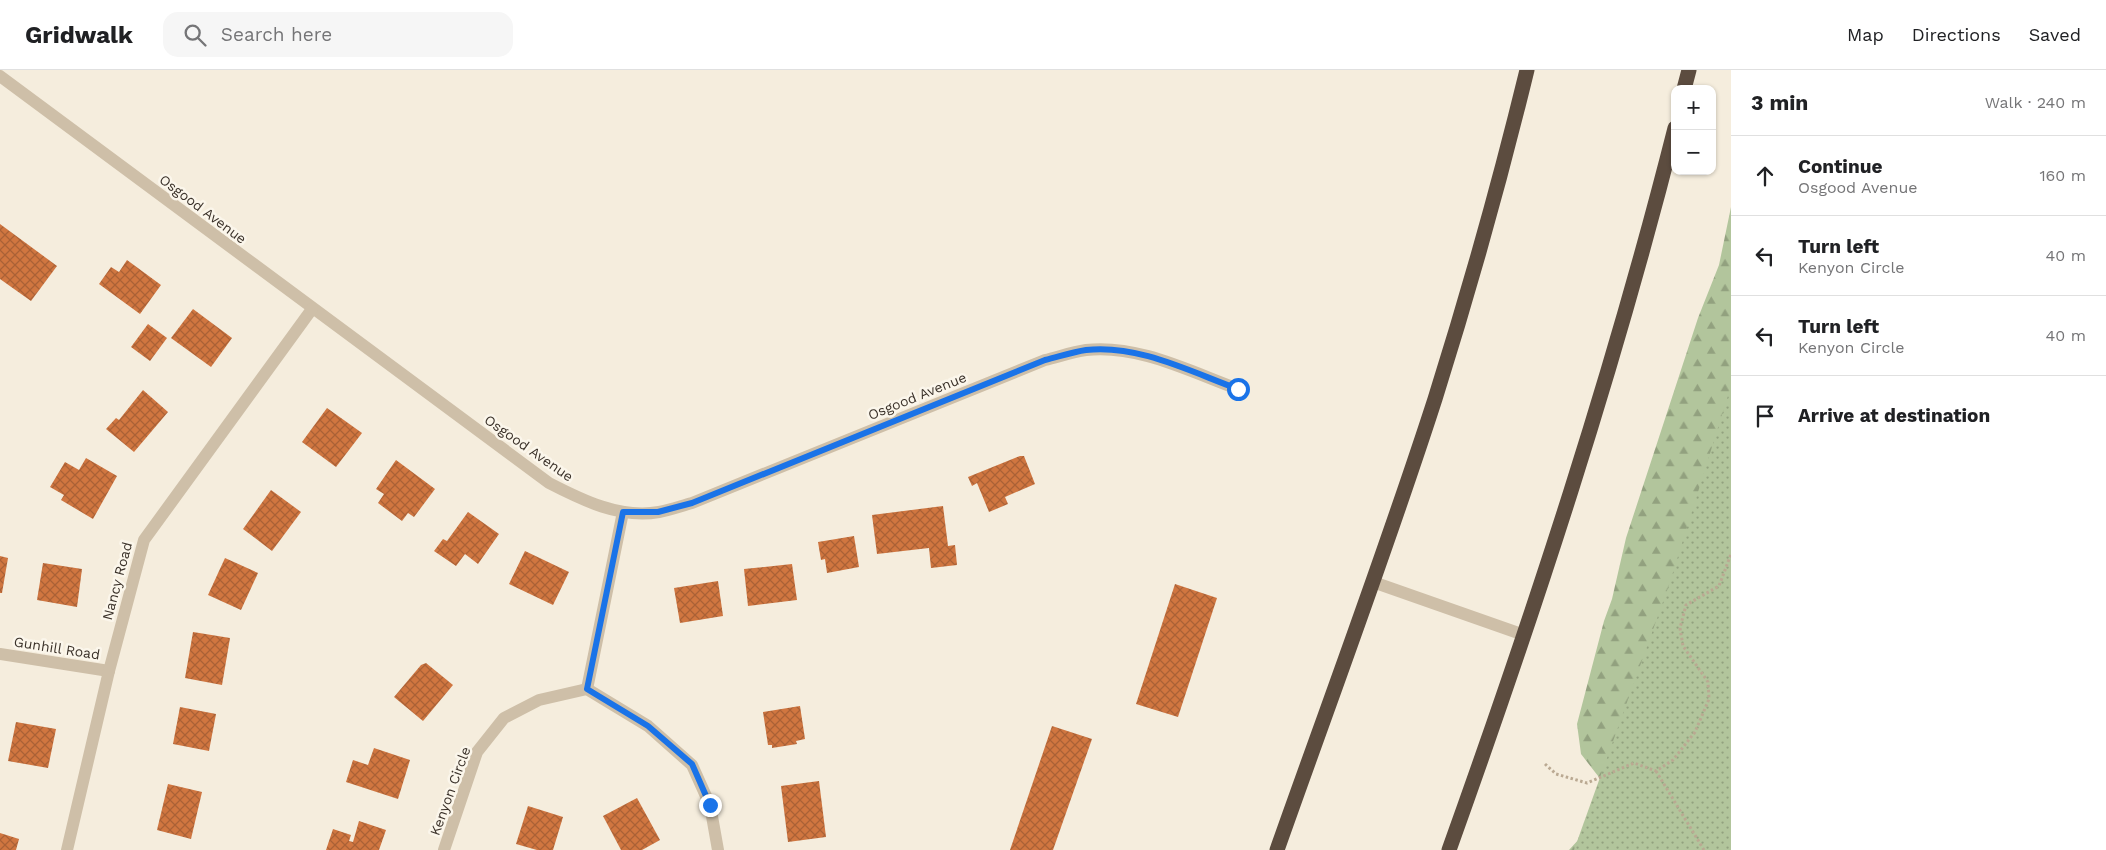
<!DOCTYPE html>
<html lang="en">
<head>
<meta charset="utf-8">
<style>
	:root { --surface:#fff; --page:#f6f6f6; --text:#202124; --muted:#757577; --line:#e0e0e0 }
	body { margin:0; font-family:"Work Sans",sans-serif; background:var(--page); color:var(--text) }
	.controls { position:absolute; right:15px; top:15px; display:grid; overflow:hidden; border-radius:10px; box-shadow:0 1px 4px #0004 }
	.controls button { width:45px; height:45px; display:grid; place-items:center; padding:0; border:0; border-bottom:1px solid var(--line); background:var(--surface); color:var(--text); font:25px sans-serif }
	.stop { position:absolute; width:15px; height:15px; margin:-11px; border:4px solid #1a73e8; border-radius:50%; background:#fff }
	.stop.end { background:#1a73e8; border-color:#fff; box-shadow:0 1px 5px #0008 }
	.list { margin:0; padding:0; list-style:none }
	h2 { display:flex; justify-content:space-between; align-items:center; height:65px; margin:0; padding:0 20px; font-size:21px }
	h2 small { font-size:16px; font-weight:400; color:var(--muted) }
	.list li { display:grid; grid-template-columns:32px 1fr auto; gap:15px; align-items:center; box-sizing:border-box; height:80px; padding:0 20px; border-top:1px solid var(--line) }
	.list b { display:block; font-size:19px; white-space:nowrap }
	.list p { margin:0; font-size:16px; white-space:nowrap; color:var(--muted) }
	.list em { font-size:16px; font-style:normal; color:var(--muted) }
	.icon { flex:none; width:28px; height:28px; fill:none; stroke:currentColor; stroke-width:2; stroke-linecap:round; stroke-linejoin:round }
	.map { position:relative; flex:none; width:1731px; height:780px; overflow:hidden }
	header { display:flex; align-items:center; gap:30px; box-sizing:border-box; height:70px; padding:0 25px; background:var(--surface); border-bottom:1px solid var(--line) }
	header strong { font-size:24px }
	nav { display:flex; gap:28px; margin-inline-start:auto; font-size:18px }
	.search { width:350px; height:45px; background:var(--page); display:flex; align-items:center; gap:12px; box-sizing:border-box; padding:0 18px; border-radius:15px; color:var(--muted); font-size:19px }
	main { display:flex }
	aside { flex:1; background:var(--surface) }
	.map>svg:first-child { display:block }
</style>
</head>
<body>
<header>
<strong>Gridwalk</strong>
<div class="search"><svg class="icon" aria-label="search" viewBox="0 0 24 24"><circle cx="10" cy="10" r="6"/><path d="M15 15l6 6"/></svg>Search here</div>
<nav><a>Map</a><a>Directions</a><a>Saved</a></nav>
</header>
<main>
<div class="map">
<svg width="1731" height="780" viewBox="0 0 1731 780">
	<defs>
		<pattern id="forest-firs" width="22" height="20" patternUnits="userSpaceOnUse" patternTransform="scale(1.25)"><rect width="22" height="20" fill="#b2c59c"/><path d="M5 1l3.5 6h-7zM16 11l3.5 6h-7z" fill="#92a17f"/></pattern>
		<pattern id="park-dots" width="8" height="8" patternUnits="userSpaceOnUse" patternTransform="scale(1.25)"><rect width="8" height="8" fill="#b2c59c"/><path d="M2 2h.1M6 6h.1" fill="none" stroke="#92a17f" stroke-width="1.8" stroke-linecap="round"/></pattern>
		<pattern id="building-cross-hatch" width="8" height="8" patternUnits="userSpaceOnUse" patternTransform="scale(1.25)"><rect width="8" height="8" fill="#d07640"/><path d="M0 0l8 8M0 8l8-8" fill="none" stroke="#aa6136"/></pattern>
	</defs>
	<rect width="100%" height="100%" fill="#f5eddd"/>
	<path fill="url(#forest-firs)" d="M1731 137V780H1569L1580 768 1605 715 1581 684 1577 654 1604 551 1612 529 1626 468 1698 248 1719 195Z"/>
	<path fill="url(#park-dots)" d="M1731 316V780H1574L1669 515Z"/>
	<g fill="url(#building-cross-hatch)">
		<path d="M0 154 57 196 31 231 0 209Z"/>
		<path d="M127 190 161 215 140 244 99 214 111 197 119 202Z"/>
		<path d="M193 239 232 268 211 297 171 268Z"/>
		<path d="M148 254 167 268 150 291 131 277Z"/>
		<path d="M143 320 168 342 134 382 106 359 116 348 119 350Z"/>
		<path d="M327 338 362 363 336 397 302 372Z"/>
		<path d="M1020 386H1024L1035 414 1005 427 1008 434 989 442 977 413 972 416 968 407Z"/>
		<path d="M86 388 117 406 93 449 61 430 64 425 50 417 65 392 79 400Z"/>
		<path d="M396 390 435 419 414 447 408 443 402 451 378 433 384 424 376 419Z"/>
		<path d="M271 420 301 442 272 481 243 459Z"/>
		<path d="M943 436 948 476 955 475 957 495 931 498 929 478 877 484 872 445Z"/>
		<path d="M468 442 499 464 478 494 465 484 456 496 434 481 443 469 447 471Z"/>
		<path d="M854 466 859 497 827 503 825 489 821 490 818 472Z"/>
		<path d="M525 481 569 502 553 535 509 514Z"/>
		<path d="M0 486 8 488 2 523H0Z"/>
		<path d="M225 488 258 503 241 540 208 525Z"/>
		<path d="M43 493 82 499 77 537 37 530Z"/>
		<path d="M792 494 797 530 748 536 744 499Z"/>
		<path d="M718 511 723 546 680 553 674 518Z"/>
		<path d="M1175 514 1217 528 1178 647 1136 634Z"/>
		<path d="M193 562 230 568 222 615 185 608Z"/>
		<path d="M426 593 453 615 423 651 394 627 421 595Z"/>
		<path d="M800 636 805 669 796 671 797 674 772 678V675H768L763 642Z"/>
		<path d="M180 637 216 644 209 681 173 674Z"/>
		<path d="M16 652 56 659 48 698 8 691Z"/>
		<path d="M1052 656 1092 669 1053 780H1010Z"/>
		<path d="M374 678 410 690 398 729 346 712 353 690 368 695Z"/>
		<path d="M819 711 826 767 788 772 781 716Z"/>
		<path d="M168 714 202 722 191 769 157 760Z"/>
		<path d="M637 728 660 770 642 780H621L603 746Z"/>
		<path d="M528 736 563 747 553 780H537L516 774Z"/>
		<path d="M359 751 386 760 379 780H326L333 759 351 765 349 771 353 772Z"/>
		<path d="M0 763 19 769 16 780H0Z"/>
	</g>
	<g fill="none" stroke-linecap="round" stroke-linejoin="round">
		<g stroke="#baa992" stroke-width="3" stroke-dasharray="2.5 2.5" stroke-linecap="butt">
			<path d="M1545 694 1556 704 1587 713 1634 693 1656 701 1673 690 1695 662 1709 629 1708 612 1683 576 1680 558 1686 535 1719 516 1731 484"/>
			<path d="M1656 701 1704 780"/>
		</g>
		<g stroke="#cebfa8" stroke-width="12">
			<path d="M0 6 549 413C582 430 620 449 659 442 670 440 681 436 692 433L1045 290C1058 287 1072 282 1086 280 1138 274 1191 302 1238 319"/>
			<path d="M1373 512 1524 565"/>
			<path d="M0 584 109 601"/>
			<path d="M587 619 623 442"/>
			<path d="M67 780 109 601 144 470 312 239"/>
			<path d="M444 780 477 682 504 648 539 630 587 619 648 656 692 695 710 735 718 780"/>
		</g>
		<g stroke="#5c4c3f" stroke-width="15">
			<path d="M1684 19 1689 0"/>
			<path d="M1277 780C1330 630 1386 481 1435 329 1469 221 1500 111 1527 0"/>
			<path d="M1449 780C1534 543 1613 303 1675 58"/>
		</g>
	</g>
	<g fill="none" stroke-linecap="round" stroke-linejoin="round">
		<path stroke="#1a73e8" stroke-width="6" d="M710 735 692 694 648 656 587 619 623 442H658L692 433 1045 290C1058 287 1072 282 1086 280 1138 274 1191 302 1238 319"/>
	</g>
	<g text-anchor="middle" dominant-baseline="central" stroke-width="5" stroke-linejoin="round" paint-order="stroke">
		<g font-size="14" fill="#3a3129" stroke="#fbf6eb">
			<text transform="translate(203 139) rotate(37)">Osgood Avenue</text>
			<text transform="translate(917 326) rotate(-22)">Osgood Avenue</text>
			<text transform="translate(529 378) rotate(35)">Osgood Avenue</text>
			<text transform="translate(117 511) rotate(-75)">Nancy Road</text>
			<text transform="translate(57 578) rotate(9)">Gunhill Road</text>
			<text transform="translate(450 721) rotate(-70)">Kenyon Circle</text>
		</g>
	</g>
</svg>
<div class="controls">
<button>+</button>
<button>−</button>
</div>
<div class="stop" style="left:1238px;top:319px"></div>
<div class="stop end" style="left:710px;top:735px"></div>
</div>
<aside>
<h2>3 min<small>Walk · 240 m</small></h2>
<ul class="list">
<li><svg class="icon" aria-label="ahead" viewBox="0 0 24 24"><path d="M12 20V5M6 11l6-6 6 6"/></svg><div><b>Continue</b><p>Osgood Avenue</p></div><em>160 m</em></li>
<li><svg class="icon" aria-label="left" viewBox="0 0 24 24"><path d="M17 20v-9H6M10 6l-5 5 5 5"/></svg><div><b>Turn left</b><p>Kenyon Circle</p></div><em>40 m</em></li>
<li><svg class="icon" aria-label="left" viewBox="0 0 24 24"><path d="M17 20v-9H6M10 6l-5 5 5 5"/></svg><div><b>Turn left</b><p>Kenyon Circle</p></div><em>40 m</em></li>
<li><svg class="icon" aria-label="arrive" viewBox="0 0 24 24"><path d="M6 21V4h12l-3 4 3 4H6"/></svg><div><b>Arrive at destination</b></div></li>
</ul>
</aside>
</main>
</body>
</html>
